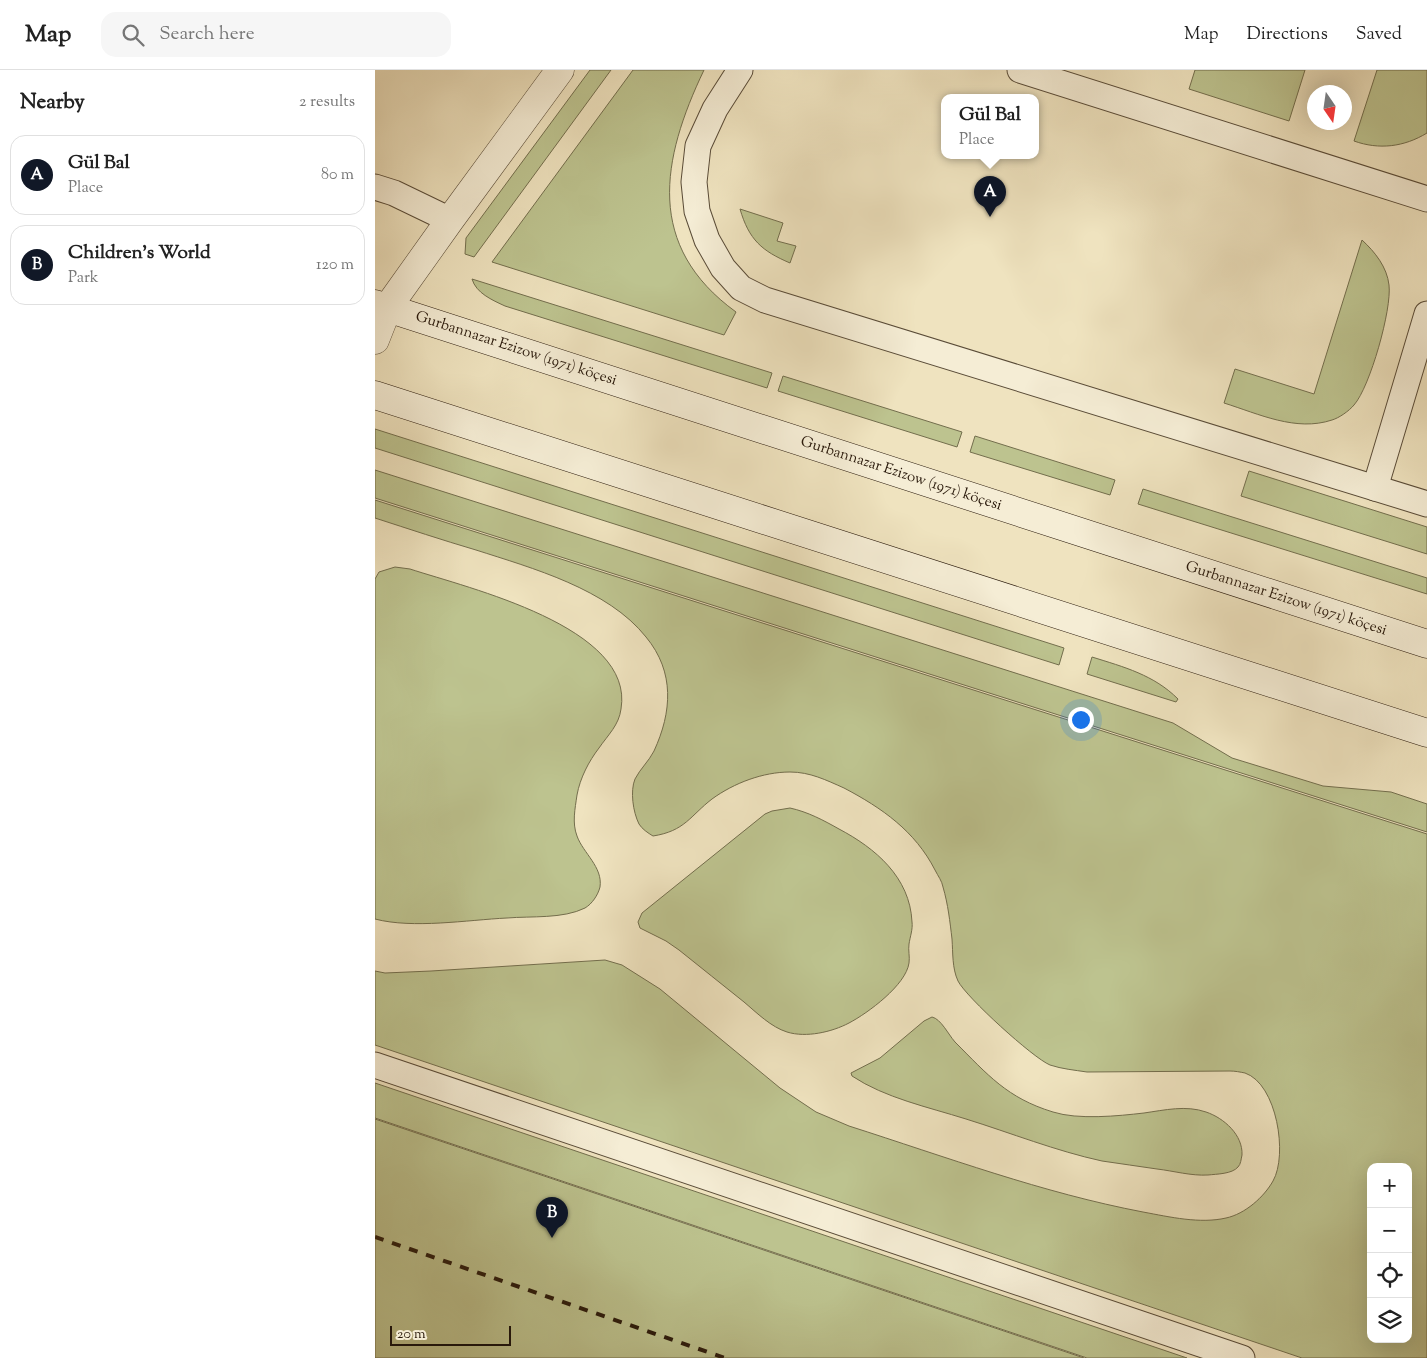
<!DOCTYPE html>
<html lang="en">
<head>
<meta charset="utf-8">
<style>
	:root { --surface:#fff; --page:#f6f6f6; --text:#222; --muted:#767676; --line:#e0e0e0; --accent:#111827 }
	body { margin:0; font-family:"Sorts Mill Goudy",serif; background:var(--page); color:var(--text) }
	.controls { position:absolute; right:15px; bottom:15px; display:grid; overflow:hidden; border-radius:10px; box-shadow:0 5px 20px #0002 }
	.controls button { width:45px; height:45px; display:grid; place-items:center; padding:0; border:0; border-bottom:1px solid var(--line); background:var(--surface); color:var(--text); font:25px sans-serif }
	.compass { position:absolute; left:932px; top:15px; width:45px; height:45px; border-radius:50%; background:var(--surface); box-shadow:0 5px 20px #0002; rotate:167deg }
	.scale { position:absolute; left:15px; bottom:12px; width:121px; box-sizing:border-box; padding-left:5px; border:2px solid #29190b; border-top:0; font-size:14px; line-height:18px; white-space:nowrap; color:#29190b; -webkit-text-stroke:4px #f5edd5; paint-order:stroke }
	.you { position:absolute; left:705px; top:649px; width:18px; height:18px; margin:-12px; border:4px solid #fff; border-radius:50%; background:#1a73e8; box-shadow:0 0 0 8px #1a73e833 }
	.badge { display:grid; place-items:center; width:32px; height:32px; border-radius:50%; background:var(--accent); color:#fff; font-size:16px; font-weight:700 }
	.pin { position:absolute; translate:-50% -41px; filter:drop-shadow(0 1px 2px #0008) }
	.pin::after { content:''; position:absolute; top:26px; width:18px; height:15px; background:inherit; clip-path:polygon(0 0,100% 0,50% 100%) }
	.popup { position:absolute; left:566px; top:24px; width:98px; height:65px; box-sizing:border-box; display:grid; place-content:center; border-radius:10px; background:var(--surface); filter:drop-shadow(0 1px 4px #0005); font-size:16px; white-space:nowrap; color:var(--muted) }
	.popup b { font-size:19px; color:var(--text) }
	.popup::after { content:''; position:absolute; left:50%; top:100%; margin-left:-10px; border:10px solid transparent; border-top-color:var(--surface) }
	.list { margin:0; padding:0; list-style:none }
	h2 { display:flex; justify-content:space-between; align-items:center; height:65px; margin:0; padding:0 20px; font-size:21px }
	h2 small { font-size:16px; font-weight:400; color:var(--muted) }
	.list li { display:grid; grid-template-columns:32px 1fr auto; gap:15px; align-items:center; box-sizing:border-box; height:80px; margin:0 10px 10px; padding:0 10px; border:1px solid var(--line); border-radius:15px }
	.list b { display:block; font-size:19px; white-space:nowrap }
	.list p { margin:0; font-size:16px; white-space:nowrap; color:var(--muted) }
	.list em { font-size:16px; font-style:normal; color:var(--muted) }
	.icon { flex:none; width:28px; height:28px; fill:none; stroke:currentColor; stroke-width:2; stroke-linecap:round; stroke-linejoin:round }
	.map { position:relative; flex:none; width:1052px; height:1288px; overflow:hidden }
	header { display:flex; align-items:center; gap:30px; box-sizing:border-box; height:70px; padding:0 25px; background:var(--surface); border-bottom:1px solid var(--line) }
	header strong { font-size:24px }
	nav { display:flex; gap:28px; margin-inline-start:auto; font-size:18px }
	.search { width:350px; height:45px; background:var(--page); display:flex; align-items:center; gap:12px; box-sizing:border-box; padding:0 18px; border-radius:15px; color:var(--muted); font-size:19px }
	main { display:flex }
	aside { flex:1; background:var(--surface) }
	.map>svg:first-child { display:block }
</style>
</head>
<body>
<header>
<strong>Map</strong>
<div class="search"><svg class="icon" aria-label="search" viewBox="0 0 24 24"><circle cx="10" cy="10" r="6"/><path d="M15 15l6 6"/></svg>Search here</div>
<nav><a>Map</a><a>Directions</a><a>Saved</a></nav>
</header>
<main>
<aside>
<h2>Nearby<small>2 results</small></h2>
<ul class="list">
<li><span class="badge">A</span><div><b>Gül Bal</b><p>Place</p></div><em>80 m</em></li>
<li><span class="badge">B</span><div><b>Children's World</b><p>Park</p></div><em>120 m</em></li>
</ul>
</aside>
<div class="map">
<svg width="1052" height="1288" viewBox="0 0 1052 1288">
	<rect width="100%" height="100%" fill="#efe3bf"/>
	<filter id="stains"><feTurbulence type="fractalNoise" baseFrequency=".004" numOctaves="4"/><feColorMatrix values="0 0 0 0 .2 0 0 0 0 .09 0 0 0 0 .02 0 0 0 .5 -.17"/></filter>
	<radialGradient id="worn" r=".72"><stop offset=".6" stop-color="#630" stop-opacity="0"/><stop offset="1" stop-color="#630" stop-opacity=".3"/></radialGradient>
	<g fill="#bdc38f" stroke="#736e4d" fill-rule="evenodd">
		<path d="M215 0H236L99 187 90 184 91 168Z"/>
		<path d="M258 0H329C286 90 270 176 361 242L349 265 117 192Z"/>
		<path d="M820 0H930L914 51 814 19Z"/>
		<path d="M1002 0H1052V63C1029 77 1004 80 979 71Z"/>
		<path d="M365 139 408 153 402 171 421 176 415 193C387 181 374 170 365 139Z"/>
		<path d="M987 170C1000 182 1012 197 1014 215 1017 239 995 317 979 335 974 341 964 348 957 350 921 362 884 344 849 333L860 299 939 324Z"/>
		<path d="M97 209 397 303 392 318 130 236C117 230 101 223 97 209Z"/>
		<path d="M408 306 587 362 582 377 403 321Z"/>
		<path d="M0 359 689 578 684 595 0 378Z"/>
		<path d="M600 366 740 410 735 425 595 382Z"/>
		<path d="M0 400 798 653 857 688 948 716 1016 722 1052 734V762L0 428Z"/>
		<path d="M874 401 1052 457V484L866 426Z"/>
		<path d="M768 419 1052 508V524L763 434Z"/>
		<path d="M0 430 1052 764V1288H927L0 975V901L10 903 56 901 230 890 247 895 285 919 405 1018 441 1042 474 1056C571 1087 668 1123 768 1142 795 1147 825 1154 851 1148 870 1144 889 1127 898 1111 913 1085 902 1014 870 1003 865 1002 860 1001 855 1001L712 1002C699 1000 687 999 675 995 658 988 591 927 583 911 577 898 578 883 577 869 575 852 573 834 568 817 567 811 563 806 560 800 540 761 507 738 469 718 451 710 435 702 415 702 388 702 359 713 337 729 315 746 310 761 278 766 273 763 267 759 264 754 258 742 255 721 260 709 265 699 274 691 279 681 297 642 300 602 271 567 233 519 157 498 101 480 67 470 34 459 0 448ZM996 1097H1033V1269H996Z"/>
		<path d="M20 497 35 499C93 518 260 557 246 639 244 655 233 665 224 678 214 691 205 708 202 725 200 739 197 753 202 766 208 783 228 797 225 817 223 825 217 834 210 838 188 849 156 846 132 848 92 850 38 859 0 849V509L4 502Z"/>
		<path d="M717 587C749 597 779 605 803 629L801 632 712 604Z"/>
		<path d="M415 738C433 742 448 750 464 759 500 778 535 807 537 852 538 859 535 867 534 874 533 880 535 887 534 893 531 915 493 943 474 953 457 962 431 968 412 962 396 957 382 943 369 932 347 915 326 897 304 880L291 871 265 858 263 852 267 843 390 744 397 741Z"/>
		<path d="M557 947C566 949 573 964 580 972 613 1005 632 1028 678 1042 703 1050 743 1046 769 1043 790 1040 811 1035 831 1042 849 1048 868 1065 867 1085 866 1089 866 1094 863 1097 857 1104 842 1104 833 1105 816 1106 799 1101 782 1099 764 1096 745 1094 727 1091 681 1081 636 1063 591 1049 553 1037 510 1028 477 1006L476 1003 505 988 549 951Z"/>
		<path d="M0 1013 812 1288H712L0 1048Z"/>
		<path d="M0 1049 709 1288H0Z"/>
	</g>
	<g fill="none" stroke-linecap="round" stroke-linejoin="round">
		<g stroke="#5a4c38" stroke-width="27">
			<g id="lane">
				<path d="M365 0 340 39 323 76 319 112 322 141 332 170 348 198 366 218 390 230 1052 434"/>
				<path d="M645 0 1052 129"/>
				<path d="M0 117 19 123 75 150"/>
				<path d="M1000 418 1052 244"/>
				<path d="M0 995 867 1288"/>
			</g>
		</g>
		<g stroke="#5a4c38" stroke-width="29">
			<path id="street" d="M0 270 13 237 75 150 185 0"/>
		</g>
		<g stroke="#29190b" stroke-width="29">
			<g id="secondary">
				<path d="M0 234 1052 574"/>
				<path d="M0 325 1052 663"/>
			</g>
		</g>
		<use href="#lane" stroke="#f5edd5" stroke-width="25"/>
		<use href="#street" stroke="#f5edd5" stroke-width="28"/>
		<use href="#secondary" stroke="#f5edd5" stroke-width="28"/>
		<path stroke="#29190b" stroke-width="4" stroke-dasharray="9 9" stroke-linecap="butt" d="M0 1167 350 1288"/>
	</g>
	<g text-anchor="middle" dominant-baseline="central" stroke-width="4.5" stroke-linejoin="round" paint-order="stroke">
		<g font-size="15" fill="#29190b" stroke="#f5edd5">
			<text transform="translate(141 279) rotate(18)">Gurbannazar Ezizow (1971) köçesi</text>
			<text transform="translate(526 404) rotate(18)">Gurbannazar Ezizow (1971) köçesi</text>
			<text transform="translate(911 529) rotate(18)">Gurbannazar Ezizow (1971) köçesi</text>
		</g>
	</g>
	<rect width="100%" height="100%" filter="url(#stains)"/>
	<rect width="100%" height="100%" fill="url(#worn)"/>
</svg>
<div class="controls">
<button>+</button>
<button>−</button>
<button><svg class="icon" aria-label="locate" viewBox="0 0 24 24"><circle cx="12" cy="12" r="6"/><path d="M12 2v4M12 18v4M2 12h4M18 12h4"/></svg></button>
<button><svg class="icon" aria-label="layers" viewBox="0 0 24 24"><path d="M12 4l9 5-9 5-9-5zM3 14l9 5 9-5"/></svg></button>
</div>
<svg class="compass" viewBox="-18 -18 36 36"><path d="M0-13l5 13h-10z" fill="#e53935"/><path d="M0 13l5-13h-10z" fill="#767676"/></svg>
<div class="scale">20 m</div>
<div class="you"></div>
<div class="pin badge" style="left:615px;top:147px">A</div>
<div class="popup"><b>Gül Bal</b>Place</div>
<div class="pin badge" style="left:177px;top:1168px">B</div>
</div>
</main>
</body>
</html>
